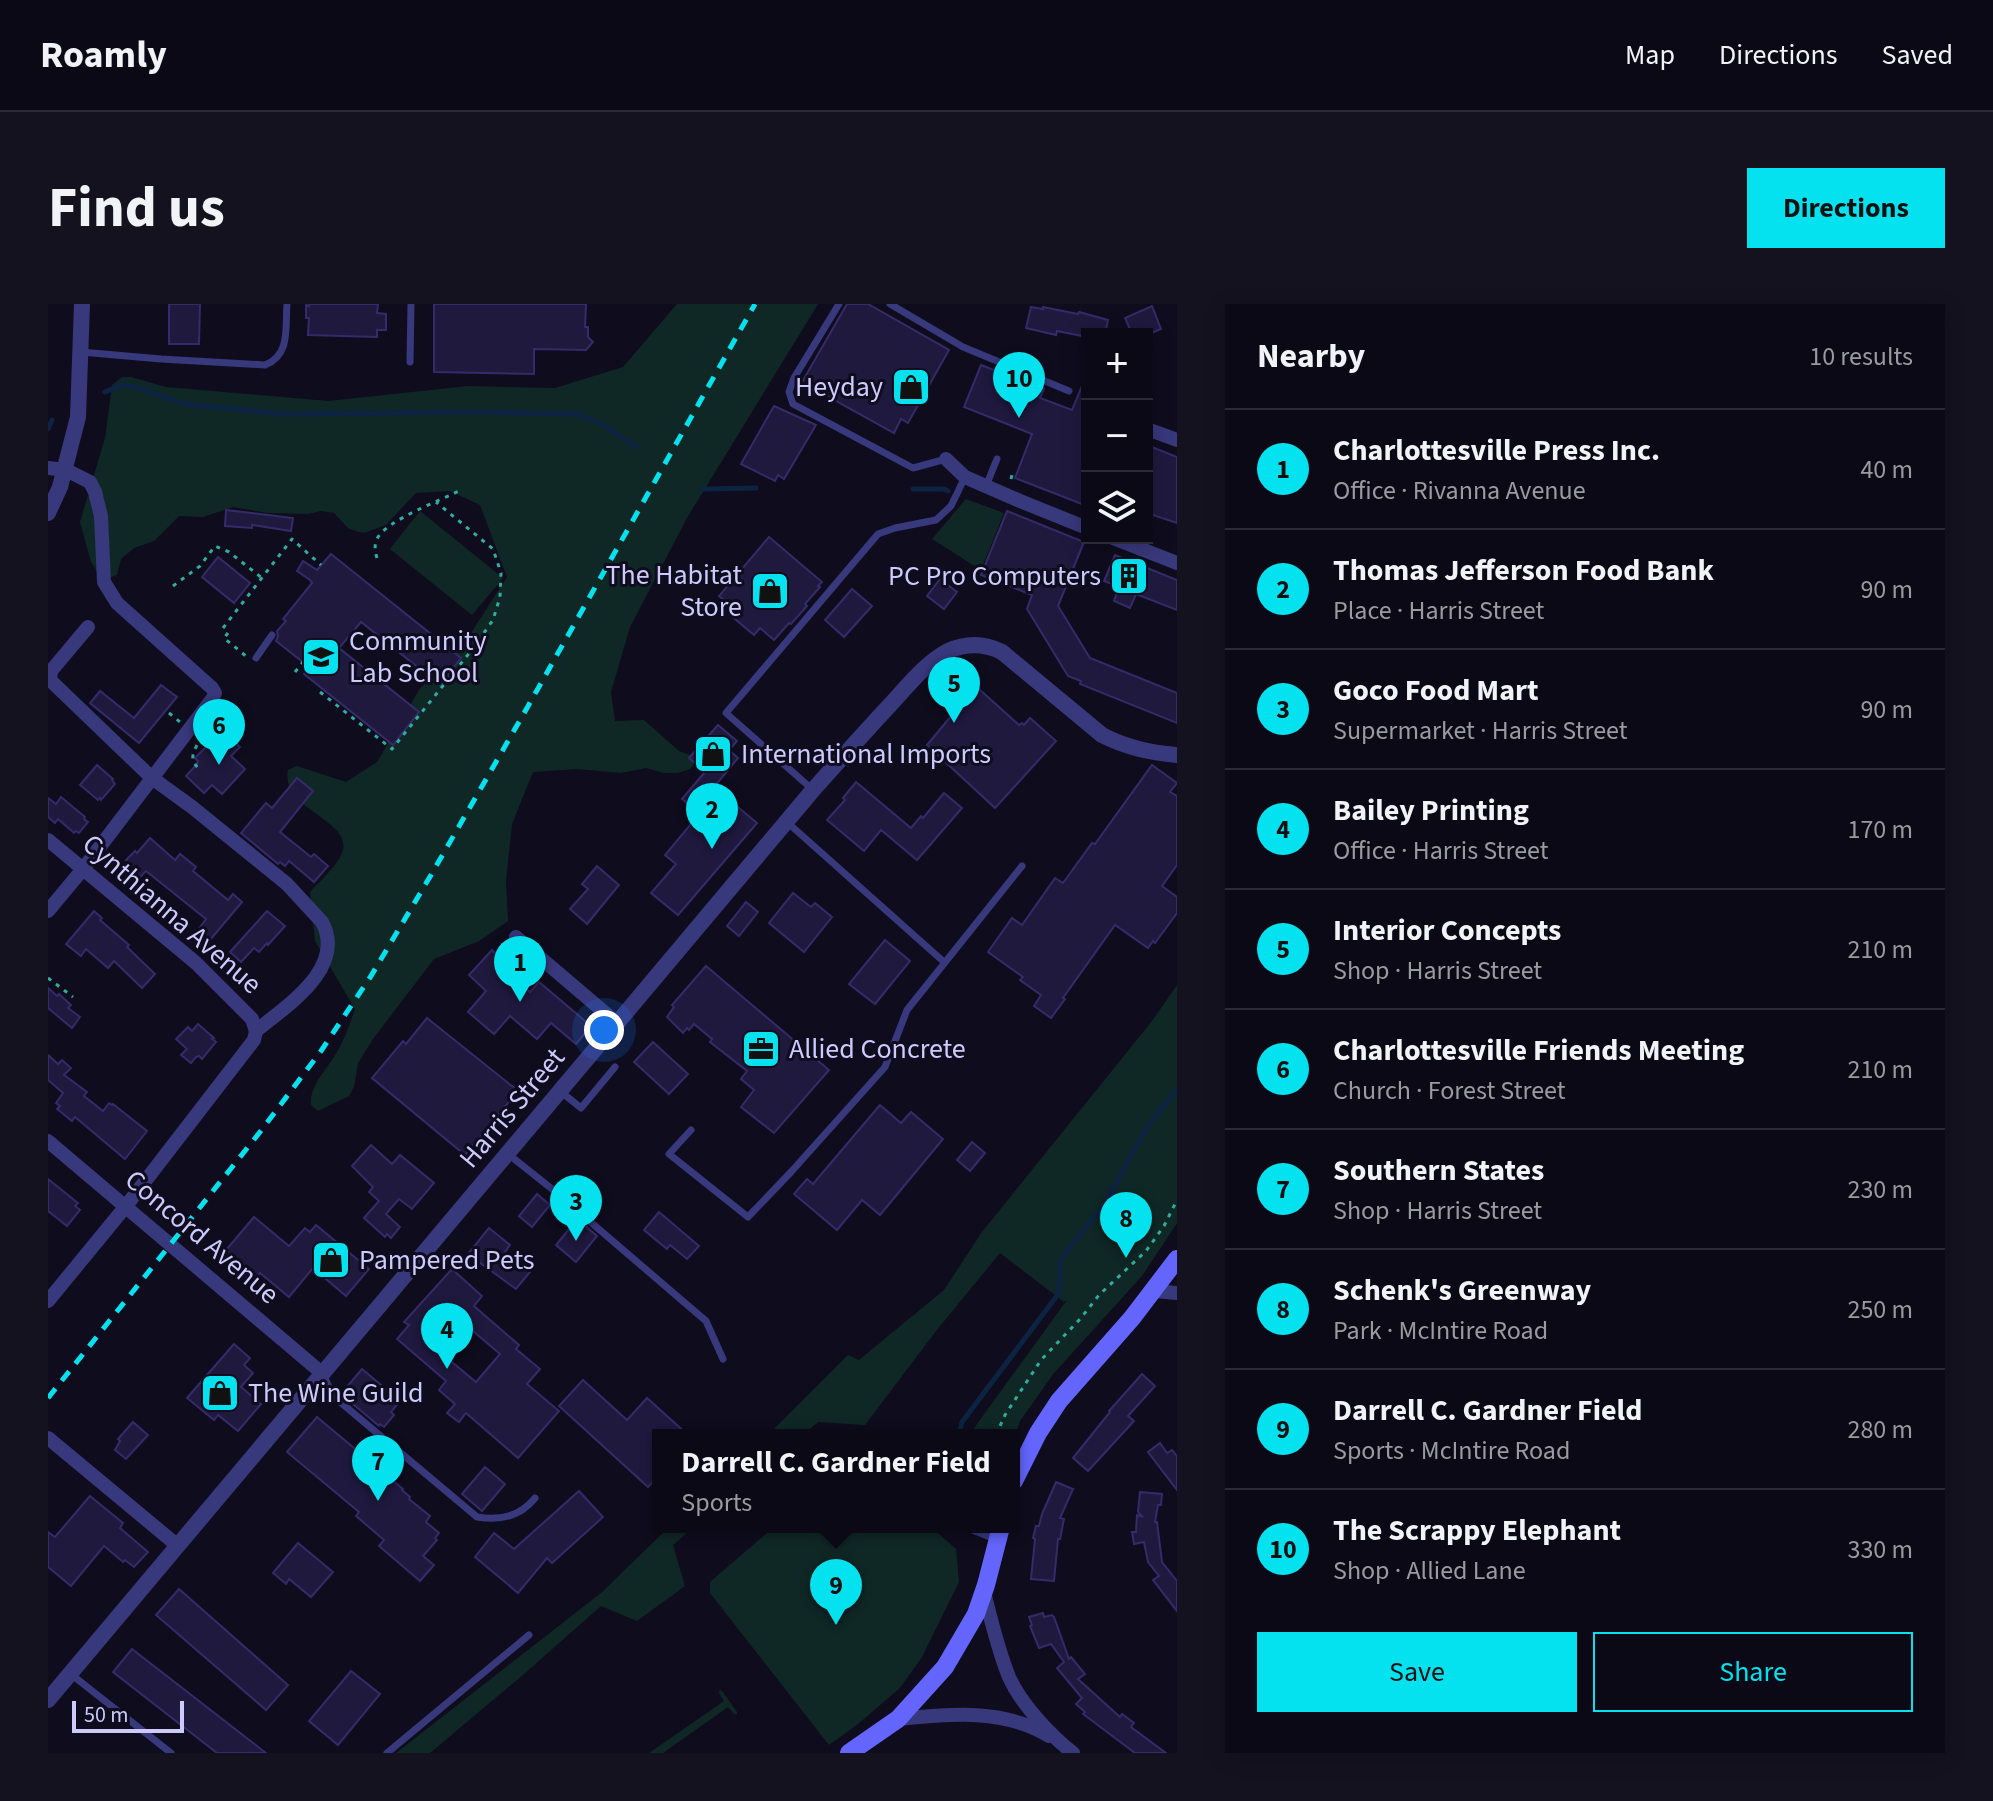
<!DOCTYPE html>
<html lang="en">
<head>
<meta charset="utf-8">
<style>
	:root { --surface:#0b0916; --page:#14121f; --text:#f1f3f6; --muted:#9a9aa1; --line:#2b2a35; --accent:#04e2f0 }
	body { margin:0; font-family:"Source Sans 3",sans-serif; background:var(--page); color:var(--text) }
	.controls { position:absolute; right:24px; top:24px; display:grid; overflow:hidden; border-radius:0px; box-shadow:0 4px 20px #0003 }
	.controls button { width:72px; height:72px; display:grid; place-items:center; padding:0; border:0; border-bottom:2px solid var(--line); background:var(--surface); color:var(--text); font:40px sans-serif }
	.scale { position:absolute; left:24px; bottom:20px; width:112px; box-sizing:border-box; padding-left:8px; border:4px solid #cecafe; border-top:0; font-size:22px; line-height:28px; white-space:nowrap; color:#cecafe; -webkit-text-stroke:6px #0f0c1e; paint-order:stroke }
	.you { position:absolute; left:556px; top:726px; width:28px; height:28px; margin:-20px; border:6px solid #fff; border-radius:50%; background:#1a73e8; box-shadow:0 0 0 12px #1a73e833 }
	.badge { display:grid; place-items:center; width:52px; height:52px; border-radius:50%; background:var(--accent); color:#111; font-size:26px; font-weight:700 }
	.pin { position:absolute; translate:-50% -66px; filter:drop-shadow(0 2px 4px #0008) }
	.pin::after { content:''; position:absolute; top:42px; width:28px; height:24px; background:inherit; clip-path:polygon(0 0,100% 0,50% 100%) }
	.popup { position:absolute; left:604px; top:1125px; width:368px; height:104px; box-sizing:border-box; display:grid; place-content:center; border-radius:0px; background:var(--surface); filter:drop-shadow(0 2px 6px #0005); font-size:26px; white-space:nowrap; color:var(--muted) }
	.popup b { font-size:30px; color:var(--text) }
	.popup::after { content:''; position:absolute; left:50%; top:100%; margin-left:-16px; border:16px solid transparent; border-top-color:var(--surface) }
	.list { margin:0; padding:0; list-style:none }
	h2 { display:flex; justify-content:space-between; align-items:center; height:104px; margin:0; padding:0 32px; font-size:34px }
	h2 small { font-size:26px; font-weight:400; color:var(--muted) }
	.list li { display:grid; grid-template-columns:52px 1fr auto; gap:24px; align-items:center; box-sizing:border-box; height:120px; padding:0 32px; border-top:2px solid var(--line) }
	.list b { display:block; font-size:30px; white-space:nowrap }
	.list p { margin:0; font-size:26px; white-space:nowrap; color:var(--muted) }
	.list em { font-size:26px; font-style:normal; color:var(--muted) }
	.actions { display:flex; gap:16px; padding:24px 32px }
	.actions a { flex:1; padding:18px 0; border:2px solid var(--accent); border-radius:0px; text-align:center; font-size:28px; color:var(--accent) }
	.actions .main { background:var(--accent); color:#111 }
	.icon { flex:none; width:44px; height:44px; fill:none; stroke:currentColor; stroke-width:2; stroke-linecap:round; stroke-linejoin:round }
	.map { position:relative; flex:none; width:1129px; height:1449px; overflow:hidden; border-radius:0px }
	header { display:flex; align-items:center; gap:48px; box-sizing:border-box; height:112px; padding:0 40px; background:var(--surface); border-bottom:2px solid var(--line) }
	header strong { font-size:38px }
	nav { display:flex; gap:44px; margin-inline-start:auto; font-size:28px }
	.intro { display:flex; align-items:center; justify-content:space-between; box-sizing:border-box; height:192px; padding:0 48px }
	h1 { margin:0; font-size:56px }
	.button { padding:20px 36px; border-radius:0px; background:var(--accent); color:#111; font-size:28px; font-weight:700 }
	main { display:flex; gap:48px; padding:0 48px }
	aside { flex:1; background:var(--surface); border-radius:0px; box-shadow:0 4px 20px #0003 }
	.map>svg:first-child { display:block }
</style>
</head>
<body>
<header>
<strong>Roamly</strong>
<nav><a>Map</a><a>Directions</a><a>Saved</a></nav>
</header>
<div class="intro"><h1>Find us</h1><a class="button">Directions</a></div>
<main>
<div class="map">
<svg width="1129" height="1449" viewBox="0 0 1129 1449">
	<rect width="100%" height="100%" fill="#0f0c1e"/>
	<g fill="#0f2826">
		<path d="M629 0H770L639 214 582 323 563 388 567 417 596 416 631 447 642 451 645 456V461L642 465 630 469H616L598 464 573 469 529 465 485 468 464 520 458 577 460 617 431 637 386 655 325 735 310 759 306 783 301 792 270 807 263 801C261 782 280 764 289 748 297 735 302 719 307 705L267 637 262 588C271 578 289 562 294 549 307 516 232 506 240 466L249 462 298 478 329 458 371 386 421 332 459 273 432 201 402 187 368 189 338 221 316 229 301 225 286 209 273 207 260 210 219 209 185 203 155 213 131 212 106 237 86 244 73 255 69 271 60 274 52 272 43 258 32 218 57 134 64 81 74 73H83L118 83 280 97 420 82 507 84 575 63Z"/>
		<path d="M918 195 956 209 933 266 884 235Z"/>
		<path d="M372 207 455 274 424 311 342 245Z"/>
		<path d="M1129 681V919L1094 972 1006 1069 972 1117 966 1133V1131H921L1019 996 1016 998 952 949 888 1027 817 1121 770 1118 755 1131H720L800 1051 811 1056 896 986 934 928 1104 717Z"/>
		<path d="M621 1223H646L625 1241 637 1282 589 1317 553 1302 476 1370 382 1449H348L553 1289Z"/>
		<path d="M726 1223H883L908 1245 911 1278 874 1353 852 1384 810 1420 781 1441 662 1289V1278Z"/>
		<path d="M672 1386 674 1387 689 1408V1410H686L680 1403 615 1449H601L676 1397 671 1389Z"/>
	</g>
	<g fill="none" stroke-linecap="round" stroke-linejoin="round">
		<g stroke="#0c2342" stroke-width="5">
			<path d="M57 88 73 81 88 83 136 100 236 110 422 108 528 110 552 119 589 143"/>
			<path d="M0 125 4 116"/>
			<path d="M654 185 708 184"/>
			<path d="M865 185H896L900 187"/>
			<path d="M911 1131 914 1118 1011 989 1013 955 1058 898 1098 824 1129 785"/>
		</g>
	</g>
	<g fill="#1f193e" stroke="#352b6a" stroke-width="2" fill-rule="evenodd">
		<path d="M121 0H152L151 40H121Z"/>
		<path d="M261 0H330L329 9 338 10V26H329V33L260 31 261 14H258V1L261 2Z"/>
		<path d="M386 0H538L537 23H540V33L545 38 538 46 486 45V70L386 68Z"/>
		<path d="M799 0H820L901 46 860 119 853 115 846 129 754 78Z"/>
		<path d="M1104 2 1113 25 1101 30H1084L1077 14Z"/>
		<path d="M983 3 995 5V3L1030 10 1031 8 1060 16 1057 30H1039V33L1009 27 1008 31 978 24Z"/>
		<path d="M933 61 996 85 992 94 1024 106 1039 70V202L967 174 984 130 916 103Z"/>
		<path d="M726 102 768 121 736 175 730 171 727 177 693 160Z"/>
		<path d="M1099 141 1129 153V219L1099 209Z"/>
		<path d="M178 206 245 214 243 227 204 221V224L177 222Z"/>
		<path d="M959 207 1036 238 1010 302 1042 354 1129 389V419L1032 380 1033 377 1020 372 979 305 984 291 933 271Z"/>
		<path d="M721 233 774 278 770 282 772 283 757 300 759 302 743 320 741 319 726 336 712 324 706 331 681 310 686 304 671 292Z"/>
		<path d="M283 250 413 354 392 381 313 318 291 344 371 408 345 441 256 370 261 363 228 337 230 332 229 327 238 317 235 315 264 279 262 276 249 267 255 257 269 266Z"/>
		<path d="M1067 251 1129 276V306L1088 290 1082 304 1066 297 1071 283 1056 277Z"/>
		<path d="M170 253 202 279 186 299 154 273Z"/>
		<path d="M892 275 909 288 896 305 879 292Z"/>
		<path d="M804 285 824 302 796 333 777 316Z"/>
		<path d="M912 368 971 421 974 419 976 421 982 414 1008 437 947 504 879 441 914 399 897 384Z"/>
		<path d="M113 381 129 393 91 439 42 399 52 387 86 414Z"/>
		<path d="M670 421 689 437 681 446 690 454 666 483 709 519 630 611 603 589 628 560 617 551 648 514 644 511 648 507 634 495 657 468 641 454Z"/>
		<path d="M178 429 192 443 183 452 197 465 174 490 164 481 156 489 138 472 149 460 150 457 147 454 160 441 162 443 165 440 166 442Z"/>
		<path d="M49 461 65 475 64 476 67 480 53 496 52 494 50 496 32 481Z"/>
		<path d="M1104 461 1129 479 1122 488 1129 492V561L1114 582 1129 593V609L1107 639 1105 637 1100 644 1067 621 1015 694 1017 695 1003 714 986 702 993 691 972 676 975 673 940 648 964 614 974 621 1007 574 1015 579 1044 539 1047 540Z"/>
		<path d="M249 474 265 487 232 528 263 553 266 550 280 562 266 578 241 557 237 562 232 558 230 560 193 529 218 499 224 504Z"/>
		<path d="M808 478 863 524 873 512 875 514 896 489 914 504 869 556 833 526 816 547 779 516 797 496 795 494Z"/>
		<path d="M13 493 37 513 36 515 40 518 31 529 28 527 26 529 10 515 7 519 0 513V494L8 500Z"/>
		<path d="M102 534 127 556 132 550 148 563 145 567 180 596 185 590 194 598 162 636 150 626 158 615 98 567 91 574 77 561 81 558 78 556 87 547 89 549Z"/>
		<path d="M549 562 571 581 539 620 522 605 540 585 534 580Z"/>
		<path d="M745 589 763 603 767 599 784 613 756 648 721 619Z"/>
		<path d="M698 598 710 608 691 632 679 622Z"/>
		<path d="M46 607 54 614 52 616 81 641 79 643 107 670 94 684 66 657 60 664 38 645 33 652 18 640Z"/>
		<path d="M219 607 237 622 220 641 219 639 211 648 206 644 193 658 182 648Z"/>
		<path d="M837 636 862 657 827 700 801 680Z"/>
		<path d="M444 646 458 659 455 664 482 688 491 678 543 722 528 740 503 719 489 735 462 712 446 730 420 708 438 687 421 671Z"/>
		<path d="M658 662 781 766 726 829 693 803 706 786 693 775 699 767 662 738 664 735 646 720 641 726 639 724 635 729 619 713 626 703 624 701Z"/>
		<path d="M0 684 9 692 11 690 23 701 20 704 32 713 24 724 0 704Z"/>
		<path d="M379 714 470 787 417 851 324 774 355 737 358 740Z"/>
		<path d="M150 720 166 734 164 735 168 738 154 755 151 752 148 753 143 759 133 751 139 745 128 735 140 723 144 727Z"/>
		<path d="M605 738 640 770 621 790 586 758Z"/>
		<path d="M0 751 10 760 14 756 23 764 16 771 39 788 36 792 55 807 61 799 64 801 65 800 99 827 77 855 27 813 24 817 9 805 12 802 8 799 15 789 0 776Z"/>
		<path d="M832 801 853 819 863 808 895 835 832 911 814 896 789 926 746 890 759 875 765 880Z"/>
		<path d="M924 838 937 849 922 867 909 856Z"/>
		<path d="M323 841 344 860 352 851 386 879 364 905 351 895 338 910 352 923 343 934 339 930 337 933 316 914 331 897 321 888 325 883 304 862Z"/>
		<path d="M0 875 30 899 27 902 32 906 19 922 0 907Z"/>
		<path d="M489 890 502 901 484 923 471 912Z"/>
		<path d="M611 908 651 942 639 955 622 941 619 945 596 926Z"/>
		<path d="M206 913 241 942 257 924 262 928 268 921 321 965 298 992 265 964 241 993 212 969 204 978 173 952Z"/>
		<path d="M529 915 549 932 528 958 508 941Z"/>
		<path d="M441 924 462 941 457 948 482 968 468 985 420 950Z"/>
		<path d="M404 965 434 992 426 1002 471 1041 468 1045 492 1065 479 1080 511 1107 470 1154 418 1109 411 1118 399 1109 407 1100 391 1086 398 1077 349 1035 361 1021 356 1018ZM405 1010 452 1050 428 1078 380 1038Z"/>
		<path d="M186 1040 202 1054 196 1061 205 1069 193 1083 213 1100 190 1127 170 1111 166 1116 139 1094Z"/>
		<path d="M314 1065 352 1097 343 1108 346 1111 336 1123 332 1120 331 1122 293 1090Z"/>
		<path d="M1094 1070 1107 1082 1080 1112 1086 1117 1040 1167 1025 1154 1062 1108 1061 1107Z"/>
		<path d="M535 1076 579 1116 599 1094 640 1131H610V1172L600 1183 511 1102Z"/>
		<path d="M269 1113 355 1185 354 1186 362 1193 361 1195 382 1212 378 1218 391 1229 387 1234 389 1236 375 1252 386 1261 372 1277 331 1242 336 1236 308 1212 311 1208 239 1148Z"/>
		<path d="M85 1118 100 1131 78 1155 67 1146 72 1137 70 1135Z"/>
		<path d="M1112 1139 1119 1149 1124 1146 1129 1152V1186L1100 1148Z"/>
		<path d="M437 1163 457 1180 434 1207 414 1190Z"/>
		<path d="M1008 1178 1025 1185 1012 1214 1016 1215 1012 1235H1010L1006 1277 983 1275 987 1235 985 1234 988 1222H991L994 1210Z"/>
		<path d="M531 1187 555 1213 504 1259 499 1254 470 1289 427 1253 446 1229 466 1245Z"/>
		<path d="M1092 1188 1114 1190 1113 1201H1110L1107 1218H1109L1114 1258 1129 1277V1307L1105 1276 1111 1272 1100 1258 1096 1238 1086 1240 1084 1228H1088L1089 1211 1095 1213 1090 1208Z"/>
		<path d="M42 1192 75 1219 72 1224 100 1248 86 1263 77 1256 75 1258 56 1242 23 1282 0 1263V1228L7 1233Z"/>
		<path d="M250 1239 285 1268 263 1293 241 1275 238 1280 225 1269Z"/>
		<path d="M131 1285 240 1381 218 1406 108 1311Z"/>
		<path d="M995 1309 996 1313 1004 1311 1006 1313 1021 1355 1023 1353 1037 1370 1030 1375 1072 1413 1074 1410 1086 1419 1083 1423 1118 1449H1087L1035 1410 1037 1408 1028 1400 1034 1394 1009 1364 1016 1358 1003 1340 991 1344 982 1322 984 1321 981 1313Z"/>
		<path d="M84 1345 218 1449H169L65 1368Z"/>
		<path d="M303 1367 332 1390 290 1441 261 1417Z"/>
	</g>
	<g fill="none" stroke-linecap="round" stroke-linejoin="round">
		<g stroke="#2fada0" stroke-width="3" stroke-dasharray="4 6" stroke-linecap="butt">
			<path d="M963 175 965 167"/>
			<path d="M329 254C327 248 326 241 329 235 338 216 394 196 413 186"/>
			<path d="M125 282 152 262 167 242 181 248 214 274"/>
			<path d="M175 324 244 235 273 261"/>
			<path d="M180 329 176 334 199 353"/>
			<path d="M247 368 255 358"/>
			<path d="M272 388 344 445 423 347 445 316 452 293 453 269 445 245 388 198"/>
			<path d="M121 409 132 418"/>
			<path d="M149 441C143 453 143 457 152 466"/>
			<path d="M0 674 25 693"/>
			<path d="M948 1131 957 1111 993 1056 1033 1014 1051 991 1098 947 1116 922 1129 896"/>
		</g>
		<g stroke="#38387c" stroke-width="7">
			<path d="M791 0 746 74 741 88 745 100 865 164 898 155"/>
			<path d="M842 0 915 43 1021 87"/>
			<path d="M33 48 113 55 217 61C243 51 237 23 239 0"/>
			<path d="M362 58 363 0"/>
			<path d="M938 182 949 155"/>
			<path d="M208 354 224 331"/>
			<path d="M765 486 678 409 830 230 847 224 888 216 903 202 917 173"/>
			<path d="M740 519 896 658"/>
			<path d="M512 787 533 804 567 763"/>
			<path d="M643 826 621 850 700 913 743 868 837 763 859 706 974 562"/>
			<path d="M460 850 504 885 658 1017 675 1055"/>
			<path d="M276 1072 285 1092 429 1213C452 1217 472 1213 487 1194"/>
			<path d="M917 1223 947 1235"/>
			<path d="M24 1371 123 1449"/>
			<path d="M339 1449 481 1331"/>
		</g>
		<g stroke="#38387c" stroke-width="14">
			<path d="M1099 125 1129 136"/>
			<path d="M898 155 917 173 972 197 1039 224"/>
			<path d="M0 164 18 166 42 178 47 188 53 212 56 278 69 299 164 384 167 389 165 394 35 565 0 607"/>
			<path d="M1065 234 1129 259"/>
			<path d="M40 323 3 367 2 376 104 474 144 503 239 580 274 618C299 664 238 702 208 727"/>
			<path d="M0 536 148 659 204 715 208 727"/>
			<path d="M468 633 569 719"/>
			<path d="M0 837 275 1070"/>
			<path d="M1106 987 1129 989"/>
			<path d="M0 997 78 902 206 736 208 727"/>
			<path d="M0 1134 130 1242"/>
			<path d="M936 1288C943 1316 950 1346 961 1373 973 1400 1002 1431 1025 1449"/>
			<path d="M850 1415C901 1410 955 1404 1001 1432"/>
		</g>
		<g stroke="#38387c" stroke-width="16">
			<path d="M0 209 12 183 30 113 34 0"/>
			<path d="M0 1396 765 486C790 458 815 430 841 402 859 383 876 360 900 347 918 339 936 339 954 348L1054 431C1079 444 1102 449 1129 451"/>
		</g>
		<g stroke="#6365fd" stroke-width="18">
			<path d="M966 1177 990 1129 1011 1097 1084 1014 1129 955"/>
			<path d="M801 1449 850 1415 897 1363 928 1310 938 1281 953 1223"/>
		</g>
		<path stroke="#04e2f0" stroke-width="5" stroke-dasharray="12 10" stroke-linecap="butt" d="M0 1094 212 828 273 747 323 672 383 571 479 404 707 0"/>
	</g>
	<defs>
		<g id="shop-square" transform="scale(2)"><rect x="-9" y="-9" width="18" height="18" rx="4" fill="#04e2f0" stroke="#0f0c1e"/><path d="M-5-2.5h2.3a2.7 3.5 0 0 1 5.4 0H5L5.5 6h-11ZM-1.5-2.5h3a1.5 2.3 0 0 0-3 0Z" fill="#111"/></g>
		<g id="building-square" transform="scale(2)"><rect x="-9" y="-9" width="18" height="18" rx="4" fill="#04e2f0" stroke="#0f0c1e"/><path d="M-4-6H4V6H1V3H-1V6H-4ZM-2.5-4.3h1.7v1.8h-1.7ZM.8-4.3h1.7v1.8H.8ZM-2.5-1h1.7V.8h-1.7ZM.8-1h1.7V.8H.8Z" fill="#111"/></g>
		<g id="school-square" transform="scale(2)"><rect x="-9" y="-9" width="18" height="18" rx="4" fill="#04e2f0" stroke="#0f0c1e"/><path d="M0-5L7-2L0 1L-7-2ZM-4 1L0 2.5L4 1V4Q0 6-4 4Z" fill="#111"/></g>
		<g id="office-square" transform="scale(2)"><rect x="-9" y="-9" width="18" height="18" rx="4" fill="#04e2f0" stroke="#0f0c1e"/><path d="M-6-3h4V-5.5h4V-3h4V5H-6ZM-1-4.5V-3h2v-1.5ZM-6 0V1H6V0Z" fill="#111"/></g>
	</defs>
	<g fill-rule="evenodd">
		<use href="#shop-square" x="863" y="83"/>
		<use href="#building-square" x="1081" y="272"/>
		<use href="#shop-square" x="722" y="287"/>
		<use href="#school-square" x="273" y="353"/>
		<use href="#shop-square" x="665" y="450"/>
		<use href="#office-square" x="713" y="745"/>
		<use href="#shop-square" x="283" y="956"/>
		<use href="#shop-square" x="172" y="1089"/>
	</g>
	<g text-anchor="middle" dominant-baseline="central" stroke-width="6" stroke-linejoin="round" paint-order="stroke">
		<g font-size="28" fill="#cecafe" stroke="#0f0c1e" text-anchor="start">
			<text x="835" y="83" text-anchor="end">Heyday</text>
			<text x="694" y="271" text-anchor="end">The Habitat<tspan x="694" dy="32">Store</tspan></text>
			<text x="1053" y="272" text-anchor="end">PC Pro Computers</text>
			<text x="301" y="337">Community<tspan x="301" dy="32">Lab School</tspan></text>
			<text x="693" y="450">International Imports</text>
			<text x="741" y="745">Allied Concrete</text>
			<text x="311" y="956">Pampered Pets</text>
			<text x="200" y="1089">The Wine Guild</text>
		</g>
		<g font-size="28" fill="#cecafe" stroke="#0f0c1e">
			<text transform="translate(124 610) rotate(41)">Cynthianna Avenue</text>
			<text transform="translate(464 804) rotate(-50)">Harris Street</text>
			<text transform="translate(154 933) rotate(40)">Concord Avenue</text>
		</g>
	</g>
</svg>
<div class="controls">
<button>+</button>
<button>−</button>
<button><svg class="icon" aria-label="layers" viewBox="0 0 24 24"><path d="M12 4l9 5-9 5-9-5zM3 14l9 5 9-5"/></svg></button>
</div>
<div class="scale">50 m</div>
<div class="you"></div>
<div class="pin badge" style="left:472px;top:698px">1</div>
<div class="pin badge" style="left:664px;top:545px">2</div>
<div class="pin badge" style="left:528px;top:937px">3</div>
<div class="pin badge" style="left:399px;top:1065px">4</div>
<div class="pin badge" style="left:906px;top:419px">5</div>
<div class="pin badge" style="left:171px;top:461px">6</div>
<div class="pin badge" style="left:330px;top:1197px">7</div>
<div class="pin badge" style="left:1078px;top:954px">8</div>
<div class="pin badge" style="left:788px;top:1321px">9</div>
<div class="popup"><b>Darrell C. Gardner Field</b>Sports</div>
<div class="pin badge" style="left:971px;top:114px">10</div>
</div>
<aside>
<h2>Nearby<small>10 results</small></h2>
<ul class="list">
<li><span class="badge">1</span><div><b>Charlottesville Press Inc.</b><p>Office · Rivanna Avenue</p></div><em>40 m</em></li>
<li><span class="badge">2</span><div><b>Thomas Jefferson Food Bank</b><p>Place · Harris Street</p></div><em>90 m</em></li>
<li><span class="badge">3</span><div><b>Goco Food Mart</b><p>Supermarket · Harris Street</p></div><em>90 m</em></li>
<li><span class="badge">4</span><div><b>Bailey Printing</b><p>Office · Harris Street</p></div><em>170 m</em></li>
<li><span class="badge">5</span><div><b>Interior Concepts</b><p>Shop · Harris Street</p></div><em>210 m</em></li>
<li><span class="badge">6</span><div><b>Charlottesville Friends Meeting</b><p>Church · Forest Street</p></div><em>210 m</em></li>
<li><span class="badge">7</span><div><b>Southern States</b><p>Shop · Harris Street</p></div><em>230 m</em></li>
<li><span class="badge">8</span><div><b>Schenk's Greenway</b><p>Park · McIntire Road</p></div><em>250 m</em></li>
<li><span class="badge">9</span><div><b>Darrell C. Gardner Field</b><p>Sports · McIntire Road</p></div><em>280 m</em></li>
<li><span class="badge">10</span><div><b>The Scrappy Elephant</b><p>Shop · Allied Lane</p></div><em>330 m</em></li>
</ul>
<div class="actions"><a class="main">Save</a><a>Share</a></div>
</aside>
</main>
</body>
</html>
